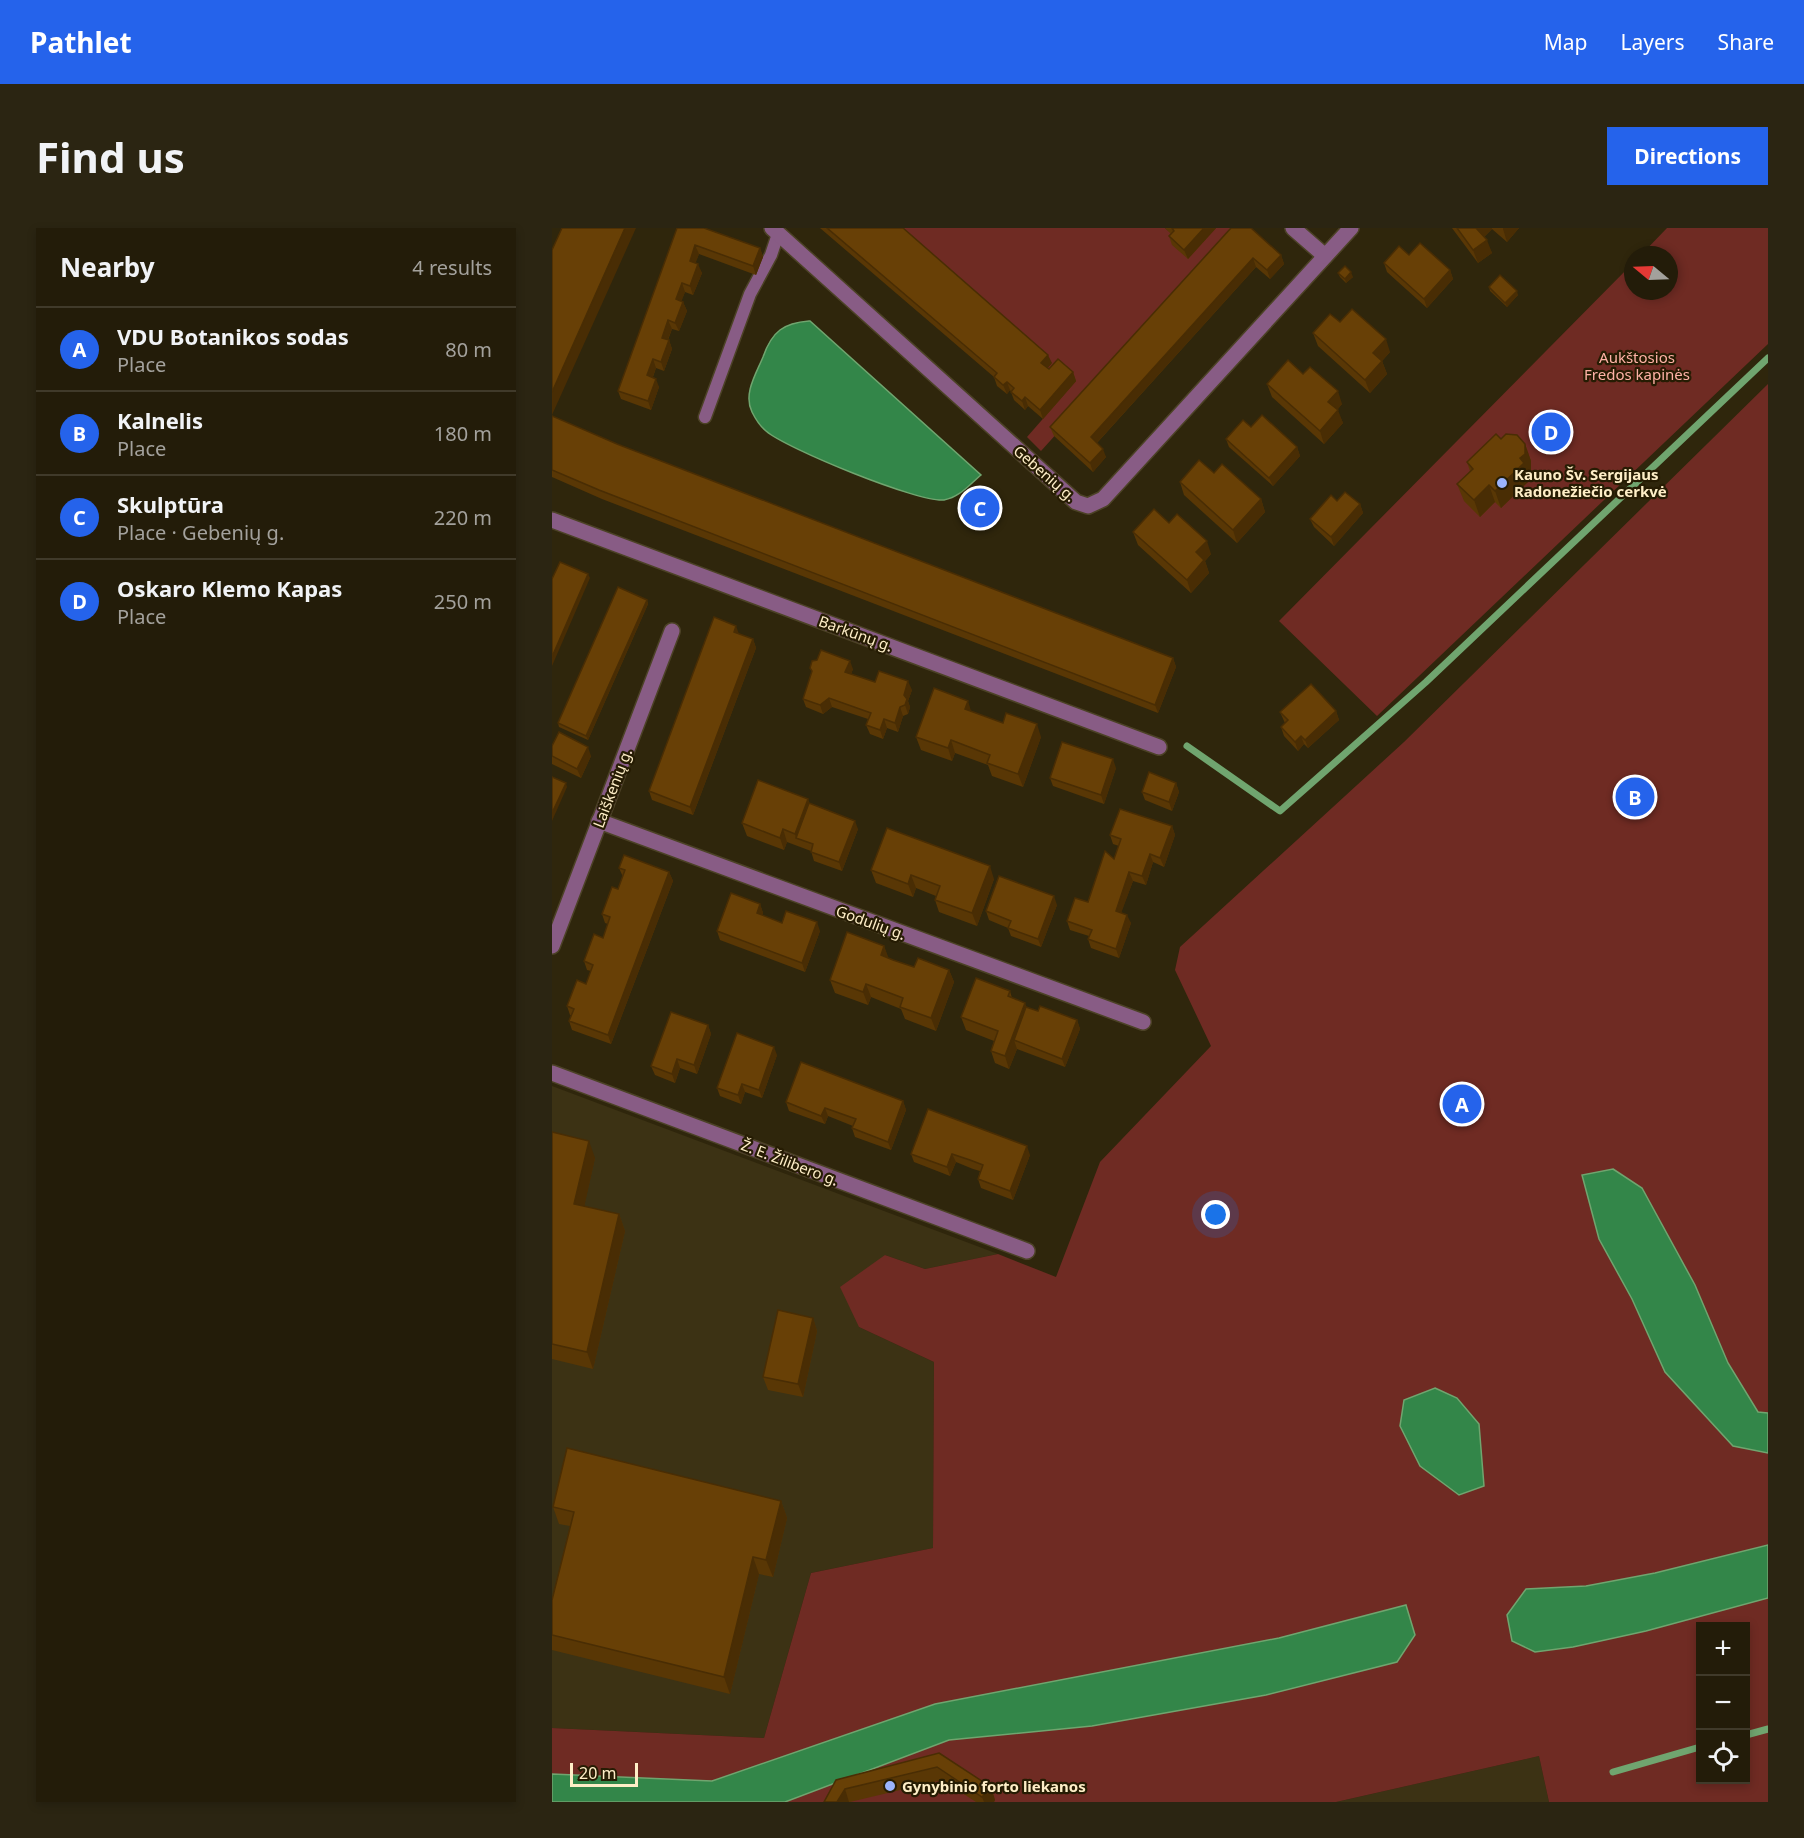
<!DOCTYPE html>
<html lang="en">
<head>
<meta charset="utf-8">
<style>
	:root { --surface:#231c09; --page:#2b2512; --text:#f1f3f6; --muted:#a3a19c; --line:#403a2a; --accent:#2563eb }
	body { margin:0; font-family:"Noto Sans",sans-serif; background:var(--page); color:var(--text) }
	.controls { position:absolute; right:18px; bottom:18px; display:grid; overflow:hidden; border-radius:0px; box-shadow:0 3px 9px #0003 }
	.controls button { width:54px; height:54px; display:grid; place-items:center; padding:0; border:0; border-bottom:2px solid var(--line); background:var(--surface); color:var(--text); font:30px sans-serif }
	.compass { position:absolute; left:1072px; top:18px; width:54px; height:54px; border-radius:50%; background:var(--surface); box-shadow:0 3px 9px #0003; rotate:289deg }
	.scale { position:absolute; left:18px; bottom:15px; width:68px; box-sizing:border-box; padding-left:6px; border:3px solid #feeec7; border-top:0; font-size:16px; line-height:21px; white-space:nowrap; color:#feeec7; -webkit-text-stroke:4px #261c03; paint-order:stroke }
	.you { position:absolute; left:664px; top:987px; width:21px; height:21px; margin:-15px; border:4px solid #fff; border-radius:50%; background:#1a73e8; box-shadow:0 0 0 9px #1a73e833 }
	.badge { display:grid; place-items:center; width:39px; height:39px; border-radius:50%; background:var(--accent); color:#fff; font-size:20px; font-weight:700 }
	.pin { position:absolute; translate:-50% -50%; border:3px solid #fff; box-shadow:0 2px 6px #0006 }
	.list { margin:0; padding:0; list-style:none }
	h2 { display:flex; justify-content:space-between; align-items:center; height:78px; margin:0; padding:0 24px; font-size:26px }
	h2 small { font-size:20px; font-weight:400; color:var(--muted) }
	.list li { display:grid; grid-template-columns:39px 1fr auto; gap:18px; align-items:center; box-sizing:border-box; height:84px; padding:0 24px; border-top:2px solid var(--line) }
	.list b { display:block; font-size:22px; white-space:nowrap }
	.list p { margin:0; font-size:20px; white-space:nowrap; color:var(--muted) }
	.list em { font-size:20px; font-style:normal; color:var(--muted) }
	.icon { flex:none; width:33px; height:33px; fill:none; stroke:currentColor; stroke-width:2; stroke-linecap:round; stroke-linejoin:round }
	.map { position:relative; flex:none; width:1216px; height:1574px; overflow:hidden; border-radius:0px }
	header { display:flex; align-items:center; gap:36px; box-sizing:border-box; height:84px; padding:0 30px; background:var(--accent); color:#fff }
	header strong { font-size:28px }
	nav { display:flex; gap:33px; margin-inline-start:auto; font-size:21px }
	.intro { display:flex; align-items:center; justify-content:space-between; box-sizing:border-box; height:144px; padding:0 36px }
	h1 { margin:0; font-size:42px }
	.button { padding:15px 27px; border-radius:0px; background:var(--accent); color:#fff; font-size:21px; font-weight:700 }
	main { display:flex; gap:36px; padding:0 36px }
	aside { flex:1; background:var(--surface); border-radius:0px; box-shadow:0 3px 9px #0003 }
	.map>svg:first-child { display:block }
</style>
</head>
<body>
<header>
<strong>Pathlet</strong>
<nav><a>Map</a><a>Layers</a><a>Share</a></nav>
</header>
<div class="intro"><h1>Find us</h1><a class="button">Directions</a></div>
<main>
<aside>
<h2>Nearby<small>4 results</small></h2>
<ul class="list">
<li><span class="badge">A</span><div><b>VDU Botanikos sodas</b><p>Place</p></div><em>80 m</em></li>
<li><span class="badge">B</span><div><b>Kalnelis</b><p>Place</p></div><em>180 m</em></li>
<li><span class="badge">C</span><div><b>Skulptūra</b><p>Place · Gebenių g.</p></div><em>220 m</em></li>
<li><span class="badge">D</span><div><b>Oskaro Klemo Kapas</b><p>Place</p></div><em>250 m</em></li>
</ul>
</aside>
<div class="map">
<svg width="1216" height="1574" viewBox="0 0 1216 1574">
	<rect width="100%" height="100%" fill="#2f260c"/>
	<g fill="#3c3214">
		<path d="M0 858 446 1026 373 1041 333 1027 307 1099 382 1134 381 1320 259 1345 212 1510 0 1500Z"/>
		<path d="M987 1528 997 1574H784Z"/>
	</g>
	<g fill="#6f2b23" fill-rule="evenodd">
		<path d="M344 0H613L626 11 621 17 636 30 664 0H690L489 223 475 209 524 153 492 144 499 136Z"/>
		<path d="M1115 0H1216V116L825 488 727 393 1081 35V63H1117V27H1089Z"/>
		<path d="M1216 156V1574H997L987 1528 784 1574H0V1500L212 1510 259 1345 381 1320 382 1134 307 1099 288 1059 333 1027 373 1041 446 1026 504 1049 548 934 659 818 623 742 628 719 852 514ZM1148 1398H1194V1552H1148Z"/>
	</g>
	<g fill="#338649" stroke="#70a56f" stroke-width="1.5">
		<path d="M257 93H258L429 247C417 257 408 269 392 272 367 275 233 220 214 203 209 199 203 190 200 184 191 166 204 146 211 129 220 103 232 95 257 93Z"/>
		<path d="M1061 941 1090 960 1143 1057 1176 1135 1206 1184 1216 1185V1225L1181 1218 1113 1144 1080 1071 1047 1011 1030 947Z"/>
		<path d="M883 1160 905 1170 927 1196 932 1258 907 1267 868 1238 848 1198 852 1172Z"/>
		<path d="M1216 1317V1370L1094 1403 1021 1419 983 1424 960 1413 955 1387 974 1361 1034 1358 1103 1345Z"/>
		<path d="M854 1377 863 1407 845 1434 714 1467 540 1498 397 1512 233 1574H0V1546L160 1553 383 1476 727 1410Z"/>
	</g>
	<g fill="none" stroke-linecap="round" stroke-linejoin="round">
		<g stroke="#70a56f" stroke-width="7">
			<path d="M635 518 728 583 874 454 1216 130"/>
			<path d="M1194 1507 1216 1501"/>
			<path d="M1061 1544 1148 1519"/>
		</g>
		<g stroke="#4c4226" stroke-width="15">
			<path id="service" d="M153 189 198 66 219 27 226 6"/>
		</g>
		<g stroke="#4c4226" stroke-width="18">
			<g id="minor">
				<path d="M220 0 524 274 536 278 551 271 799 0"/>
				<path d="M741 0 773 28"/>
				<path d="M0 292 607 519"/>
				<path d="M47 593 591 794"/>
				<path d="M0 718 120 403"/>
				<path d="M0 845 475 1023"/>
			</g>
		</g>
		<use href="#service" stroke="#885c85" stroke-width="12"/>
		<use href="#minor" stroke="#885c85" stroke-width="15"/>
	</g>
	<g fill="#593705">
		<path d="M125 0 208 20 211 29 204 47 147 26 143 35 150 45 141 67 133 64 129 73 131 74 135 83 127 103 120 101 116 112H117L120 121 112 143 104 140 101 149 107 159 99 182 69 171 66 163Z"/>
		<path d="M268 0H351L500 135 495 140 497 141 521 144 524 153 491 191 476 178 473 182 462 172 459 164 458 162 455 166 445 158 442 149Z"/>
		<path d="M613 0H664L636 31 620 17 617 8 619 6Z"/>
		<path d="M679 0 729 27 732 36 718 51 704 39 545 215 554 229 541 244 502 208 498 199Z"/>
		<path d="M900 0H967L955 14 940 1 932 9 940 25 926 35Z"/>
		<path d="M857 27 898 42 901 51 875 80 835 44 832 35Z"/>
		<path d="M786 45 801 49 794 55 788 49Z"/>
		<path d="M937 59 966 67 955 79 938 63Z"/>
		<path d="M788 94 838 124 830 133 835 146 818 165 766 118 761 105Z"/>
		<path d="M751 146 790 176 785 182 791 195 772 216 720 169 715 156Z"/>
		<path d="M0 188 65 216 621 430 624 439 606 485 50 271 0 249Z"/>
		<path d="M699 199 745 219 748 228 721 258 677 219 674 211Z"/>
		<path d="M949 211 973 216 979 233V243L976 245 978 252 949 280 943 274 928 289 912 273 905 256 918 243 915 234Z"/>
		<path d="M662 245 709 271 713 284 685 315 632 267 628 254Z"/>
		<path d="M785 273 808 276 811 285 782 318 762 299 758 291Z"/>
		<path d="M617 295 659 326 653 333 657 345 639 365 586 317 581 304Z"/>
		<path d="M95 372 96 376 36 512 7 499 6 495Z"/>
		<path d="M187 406 201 411 204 420 141 587 100 572 97 563Z"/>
		<path d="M258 440 301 441 299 446 323 454 360 462 356 473 358 479 356 486 351 488 346 504 335 500 331 511 318 506 314 497 316 491 280 479 271 486 254 479 251 471 260 445Z"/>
		<path d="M784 483 787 492 756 520 752 516 746 523 732 508 729 499 733 495 732 493 728 484Z"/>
		<path d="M420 484 489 509 471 559 440 548 436 537 403 525 400 533 369 522 364 509Z"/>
		<path d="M0 518 39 528 29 550 0 536Z"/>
		<path d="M564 540 552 576 501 558 498 550Z"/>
		<path d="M624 555 627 564 620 583 593 572 590 564Z"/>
		<path d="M256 571 257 575 306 601 290 643 262 633 259 623 235 614 232 622 195 608 190 595Z"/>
		<path d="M620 598 623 607 612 639 601 634 594 657 581 653 569 684 579 695 567 730 539 720 536 711 537 708 518 702 515 693 536 674 562 631 567 618 561 616 558 607Z"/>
		<path d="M67 640 117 644 121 653 59 816 20 802 17 793 19 787H18L15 778 34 756 39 743 35 742 32 733 51 710 56 696 53 695 50 686 66 661 71 649Z"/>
		<path d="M319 642 442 651 425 698 387 684 383 672 384 668 364 660 361 669 324 655Z"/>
		<path d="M208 676 211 685 210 688 230 695 268 703 253 744 168 712 165 703Z"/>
		<path d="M505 677 489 719 459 708 456 700 437 692 434 683Z"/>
		<path d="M332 718 336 730 362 739 397 742 402 754 384 803 353 791 349 781 319 769 316 777 283 765 278 752Z"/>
		<path d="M458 763 460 770 474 779 486 783 525 792 528 801 513 839 465 821 457 841 443 835 439 823 442 813 414 802 409 789Z"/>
		<path d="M156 797 159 806 145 846 128 840 123 855 103 847 99 838Z"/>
		<path d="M225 827 210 870 193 864 189 876 168 868 165 860Z"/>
		<path d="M351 873 354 882 339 922 303 909 300 900 301 898 276 888 273 896 237 883 234 874Z"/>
		<path d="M376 881 478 927 461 972 429 960 426 951 428 943 421 941 404 934 398 948 362 934 359 926Z"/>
		<path d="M0 904 43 930 32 978 67 986 73 1003 41 1141 0 1131Z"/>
		<path d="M261 1090 265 1103 251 1169 216 1162 211 1149Z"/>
		<path d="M229 1273 235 1290 221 1349 207 1346 178 1466 0 1422V1372L18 1298 7 1296 1 1279Z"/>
		<path d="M387 1525 439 1559 443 1572 442 1574H424L390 1552 298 1574H272L284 1552Z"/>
	</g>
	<g fill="#492d04">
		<path d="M73 0H84L0 187V164Z"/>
		<path d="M652 0H664L636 31 632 22Z"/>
		<path d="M924 0H940V1L928 13Z"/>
		<path d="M951 0H967L955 14 951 1Z"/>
		<path d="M935 12 940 25 926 35 921 22Z"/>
		<path d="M143 17 147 26 141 42 138 33Z"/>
		<path d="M208 20 211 29 204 47 201 38Z"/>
		<path d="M729 27 732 36 718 51 715 42Z"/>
		<path d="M701 30 704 39 542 218 539 209Z"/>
		<path d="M146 36 150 45 141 67 138 58Z"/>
		<path d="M898 42 901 51 875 80 872 71Z"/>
		<path d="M799 44 801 49 794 55 793 51Z"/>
		<path d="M130 55 133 64 127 80 124 71Z"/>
		<path d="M965 63 966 67 955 79 953 75Z"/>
		<path d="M131 74 135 83 127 103 123 95Z"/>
		<path d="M116 92 120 101 113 118 110 110Z"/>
		<path d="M834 111 838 124 830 133 835 146 818 165 813 152 821 125Z"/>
		<path d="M117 112 120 121 112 143 109 134Z"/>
		<path d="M496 127 500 135 492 144 489 135Z"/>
		<path d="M101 131 104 140 98 156 95 147Z"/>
		<path d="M521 144 524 153 491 191 488 182Z"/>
		<path d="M104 151 107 159 99 182 96 173Z"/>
		<path d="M455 154 458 162 455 166 451 157Z"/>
		<path d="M786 163 790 176 781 187 776 174Z"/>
		<path d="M473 169 476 178 473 182 470 173Z"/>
		<path d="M786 182 791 195 772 216 768 203Z"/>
		<path d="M973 216 979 233V243L976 245 978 252 949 280 943 263 968 230Z"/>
		<path d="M745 219 748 228 721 258 717 250Z"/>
		<path d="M551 221 554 229 541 244 538 235Z"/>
		<path d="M937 257 943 274 928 289 922 272Z"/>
		<path d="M709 271 713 284 685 315 681 302Z"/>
		<path d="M808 276 811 285 782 318 779 309Z"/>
		<path d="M655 313 659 326 653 333 657 345 639 365 635 352 644 324Z"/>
		<path d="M36 346 38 350 0 438V429Z"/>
		<path d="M95 372 96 376 36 512 34 508Z"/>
		<path d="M184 398 187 406 182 404Z"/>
		<path d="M201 411 204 420 141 587 138 579Z"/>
		<path d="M621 430 624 439 606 485 603 477Z"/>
		<path d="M298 433 301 441 297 452 293 444Z"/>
		<path d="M356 453 360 462 356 473 358 479 356 486 353 477 352 467Z"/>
		<path d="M277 470 280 479 271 486 268 477Z"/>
		<path d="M416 473 420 486 413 481Z"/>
		<path d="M348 479 351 488 346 504 343 495Z"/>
		<path d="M784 483 787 492 756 520 753 512Z"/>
		<path d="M332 491 335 500 331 511 328 502Z"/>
		<path d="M485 496 489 509 471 559 466 546Z"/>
		<path d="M749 508 752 516 746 523 743 514Z"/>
		<path d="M399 512 403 525 400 533 396 520Z"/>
		<path d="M36 519 39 528 29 550 25 541Z"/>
		<path d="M561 531 564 540 552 576 549 567Z"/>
		<path d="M14 555 15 559 0 593V585Z"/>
		<path d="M624 555 627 564 620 583 617 574Z"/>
		<path d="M256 571 260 584 244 610 243 606Z"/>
		<path d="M303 593 306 601 290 643 287 634Z"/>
		<path d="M620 598 623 607 612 639 608 630Z"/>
		<path d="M231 601 235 614 232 622 228 610Z"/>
		<path d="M598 626 601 634 594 657 590 648Z"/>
		<path d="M438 638 442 651 425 698 420 685Z"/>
		<path d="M117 644 121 653 59 816 56 807Z"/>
		<path d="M577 644 581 653 567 691 564 683Z"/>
		<path d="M359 647 364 660 361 669 356 656Z"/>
		<path d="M502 668 505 677 489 719 486 711Z"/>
		<path d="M208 676 211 685 208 694 205 685Z"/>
		<path d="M575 687 579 695 567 730 564 721Z"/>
		<path d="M265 694 268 703 253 744 250 735Z"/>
		<path d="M332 718 337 731 329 727Z"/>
		<path d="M397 742 402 754 384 803 379 790Z"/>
		<path d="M314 756 319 769 316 777 311 764Z"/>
		<path d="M473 775 478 787 462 812 465 821 457 841 453 828Z"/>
		<path d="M525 792 528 801 513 839 510 831Z"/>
		<path d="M156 797 159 806 145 846 142 837Z"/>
		<path d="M222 819 225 827 210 870 207 862Z"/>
		<path d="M125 831 128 840 123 855 120 846Z"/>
		<path d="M190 856 193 864 189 876 186 867Z"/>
		<path d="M351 873 354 882 339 922 336 914Z"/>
		<path d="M273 880 276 888 273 896 269 888Z"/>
		<path d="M37 913 43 930 29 993 22 976Z"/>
		<path d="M475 918 478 927 461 972 458 963Z"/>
		<path d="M400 926 404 934 398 948 395 939Z"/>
		<path d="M67 986 73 1003 41 1141 35 1124Z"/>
		<path d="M261 1090 265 1103 251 1169 246 1156Z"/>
		<path d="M229 1273 235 1290 221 1349 214 1332Z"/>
		<path d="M201 1329 207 1346 178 1466 172 1449Z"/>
		<path d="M439 1559 443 1572 442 1574H432L430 1569Z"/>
		<path d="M293 1561 297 1574H285Z"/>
	</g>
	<g fill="#684006" stroke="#492d04" stroke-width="1.5">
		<path d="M10 0H73L0 164V22Z"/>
		<path d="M125 0H152L208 20 201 38 143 17 138 33 146 36 138 58 130 55 124 71 131 74 123 95 116 92 110 110 117 112 109 134 101 131 95 147 104 151 96 173 66 163Z"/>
		<path d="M275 0H351L496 127 489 135 497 141 506 131 521 144 488 182 473 169 470 173 459 164 462 160 455 154 451 157 442 149 445 145Z"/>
		<path d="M620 0H652L632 22 617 8 622 3Z"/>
		<path d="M679 0H699L729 27 715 42 701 30 539 209 551 221 538 235 498 199Z"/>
		<path d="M905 0H924L935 12 921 22Z"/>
		<path d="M868 15 898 42 872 71 832 35 847 18 857 27Z"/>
		<path d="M793 38 799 44 793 51 786 45Z"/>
		<path d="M948 47 965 63 953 75 937 59Z"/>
		<path d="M800 81 834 111 821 125 830 133 813 152 761 105 778 86 788 94Z"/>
		<path d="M736 132 751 146 758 139 786 163 776 174 786 182 768 203 715 156Z"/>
		<path d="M710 187 745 219 717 250 674 211 691 192 699 199Z"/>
		<path d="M0 188 65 216 621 430 603 477 47 262 0 242Z"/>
		<path d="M944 206 949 211 954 206 965 207 973 216V226L968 230 972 235 943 263 937 257 922 272 905 256 921 241 915 234Z"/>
		<path d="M647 232 662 245 670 236 709 271 681 302 628 254Z"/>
		<path d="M793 264 808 276 779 309 758 291 779 267 785 273Z"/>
		<path d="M602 281 617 295 625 286 655 313 644 324 652 332 635 352 581 304Z"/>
		<path d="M8 334 36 346 0 429V351Z"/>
		<path d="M66 359 95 372 34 508 6 495Z"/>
		<path d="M162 389 184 398 182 404 201 411 138 579 97 563Z"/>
		<path d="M269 422 298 433 293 444 323 454 327 443 356 453 352 467 355 471 353 477 348 479 343 495 332 491 328 502 314 497 319 485 277 470 268 477 251 471 260 443 258 440 260 433 265 432Z"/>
		<path d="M759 456 784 483 753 512 749 508 743 514 729 499 736 492 728 484Z"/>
		<path d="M382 460 416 473 413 481 451 495 454 485 485 496 466 546 435 535 438 527 399 512 396 520 364 509Z"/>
		<path d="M7 504 36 519 25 541 0 528V518Z"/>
		<path d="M510 514 561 531 549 567 498 550Z"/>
		<path d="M597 544 624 555 617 574 590 564Z"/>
		<path d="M0 549 14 555 0 585Z"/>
		<path d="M206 552 256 571 243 606 231 601 228 610 190 595Z"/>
		<path d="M257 575 303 593 287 634 259 624 261 616 244 610Z"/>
		<path d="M568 581 620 598 608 630 598 626 590 648 577 644 564 683 575 687 564 721 536 711 540 702 515 693 523 670 536 674 553 623 562 631 569 611 558 607Z"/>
		<path d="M335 600 438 638 420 685 383 672 388 658 359 647 356 656 319 642Z"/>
		<path d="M72 627 117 644 56 807 17 793 22 781 15 778 25 752 34 756 41 737 32 733 42 706 51 710 58 689 50 686 60 659 66 661 73 642 67 640Z"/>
		<path d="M447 648 502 668 486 711 456 700 459 693 434 683Z"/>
		<path d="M179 665 208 676 205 685 230 695 234 683 265 694 250 735 165 703Z"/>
		<path d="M295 704 332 718 329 727 341 732 362 739 366 730 397 742 379 790 348 779 351 770 314 756 311 764 278 752Z"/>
		<path d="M424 750 458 763 456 768 473 775 453 828 439 823 446 803 409 789Z"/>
		<path d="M488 778 525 792 510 831 462 812 474 779 486 783Z"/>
		<path d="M119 784 156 797 142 837 125 831 120 846 99 838Z"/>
		<path d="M185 805 222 819 207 862 190 856 186 867 165 860Z"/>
		<path d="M249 834 351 873 336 914 300 900 304 891 273 880 269 888 234 874Z"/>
		<path d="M376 881 475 918 458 963 426 951 431 937 418 932 400 926 395 939 359 926Z"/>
		<path d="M0 904 37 913 22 976 67 986 35 1124 0 1116Z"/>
		<path d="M226 1082 261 1090 246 1156 211 1149Z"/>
		<path d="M15 1220 229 1273 214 1332 201 1329 172 1449 0 1407V1372L22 1284 1 1279Z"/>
		<path d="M387 1525 439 1559 430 1569 385 1539 293 1561 285 1574H272L284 1552Z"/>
	</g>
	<g fill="#9bb4fd" stroke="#261c03" stroke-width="2">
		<circle cx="950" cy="255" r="6"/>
		<circle cx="338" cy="1558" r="6"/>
	</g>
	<g text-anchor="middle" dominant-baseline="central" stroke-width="4.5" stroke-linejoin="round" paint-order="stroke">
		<g font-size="15" fill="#ffb2a6" stroke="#261c03">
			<text x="1085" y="129">Aukštosios<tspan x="1085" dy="17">Fredos kapinės</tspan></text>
		</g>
		<g font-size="15" fill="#feeec7" stroke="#261c03">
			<text transform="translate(493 245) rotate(41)">Gebenių g.</text>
			<text transform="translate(304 405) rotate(20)">Barkūnų g.</text>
			<text transform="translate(60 560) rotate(-69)">Laiškenių g.</text>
			<text transform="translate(319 694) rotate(20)">Godulių g.</text>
			<text transform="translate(238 934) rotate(21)">Ž. E. Žilibero g.</text>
		</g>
		<g font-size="15" font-weight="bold" fill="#feeec7" stroke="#261c03" text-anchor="start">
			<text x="962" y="246">Kauno Šv. Sergijaus<tspan x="962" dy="17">Radonežiečio cerkvė</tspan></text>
			<text x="350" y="1558">Gynybinio forto liekanos</text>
		</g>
	</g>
</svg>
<div class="controls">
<button>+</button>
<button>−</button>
<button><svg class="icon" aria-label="locate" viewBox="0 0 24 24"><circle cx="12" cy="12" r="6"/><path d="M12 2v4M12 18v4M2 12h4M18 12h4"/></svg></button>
</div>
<svg class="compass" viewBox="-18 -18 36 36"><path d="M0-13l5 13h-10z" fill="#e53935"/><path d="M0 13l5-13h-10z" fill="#a3a19c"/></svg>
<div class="scale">20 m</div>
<div class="you"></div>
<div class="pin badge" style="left:910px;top:876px">A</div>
<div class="pin badge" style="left:1083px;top:569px">B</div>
<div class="pin badge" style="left:428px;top:280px">C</div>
<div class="pin badge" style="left:999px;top:204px">D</div>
</div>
</main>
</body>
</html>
